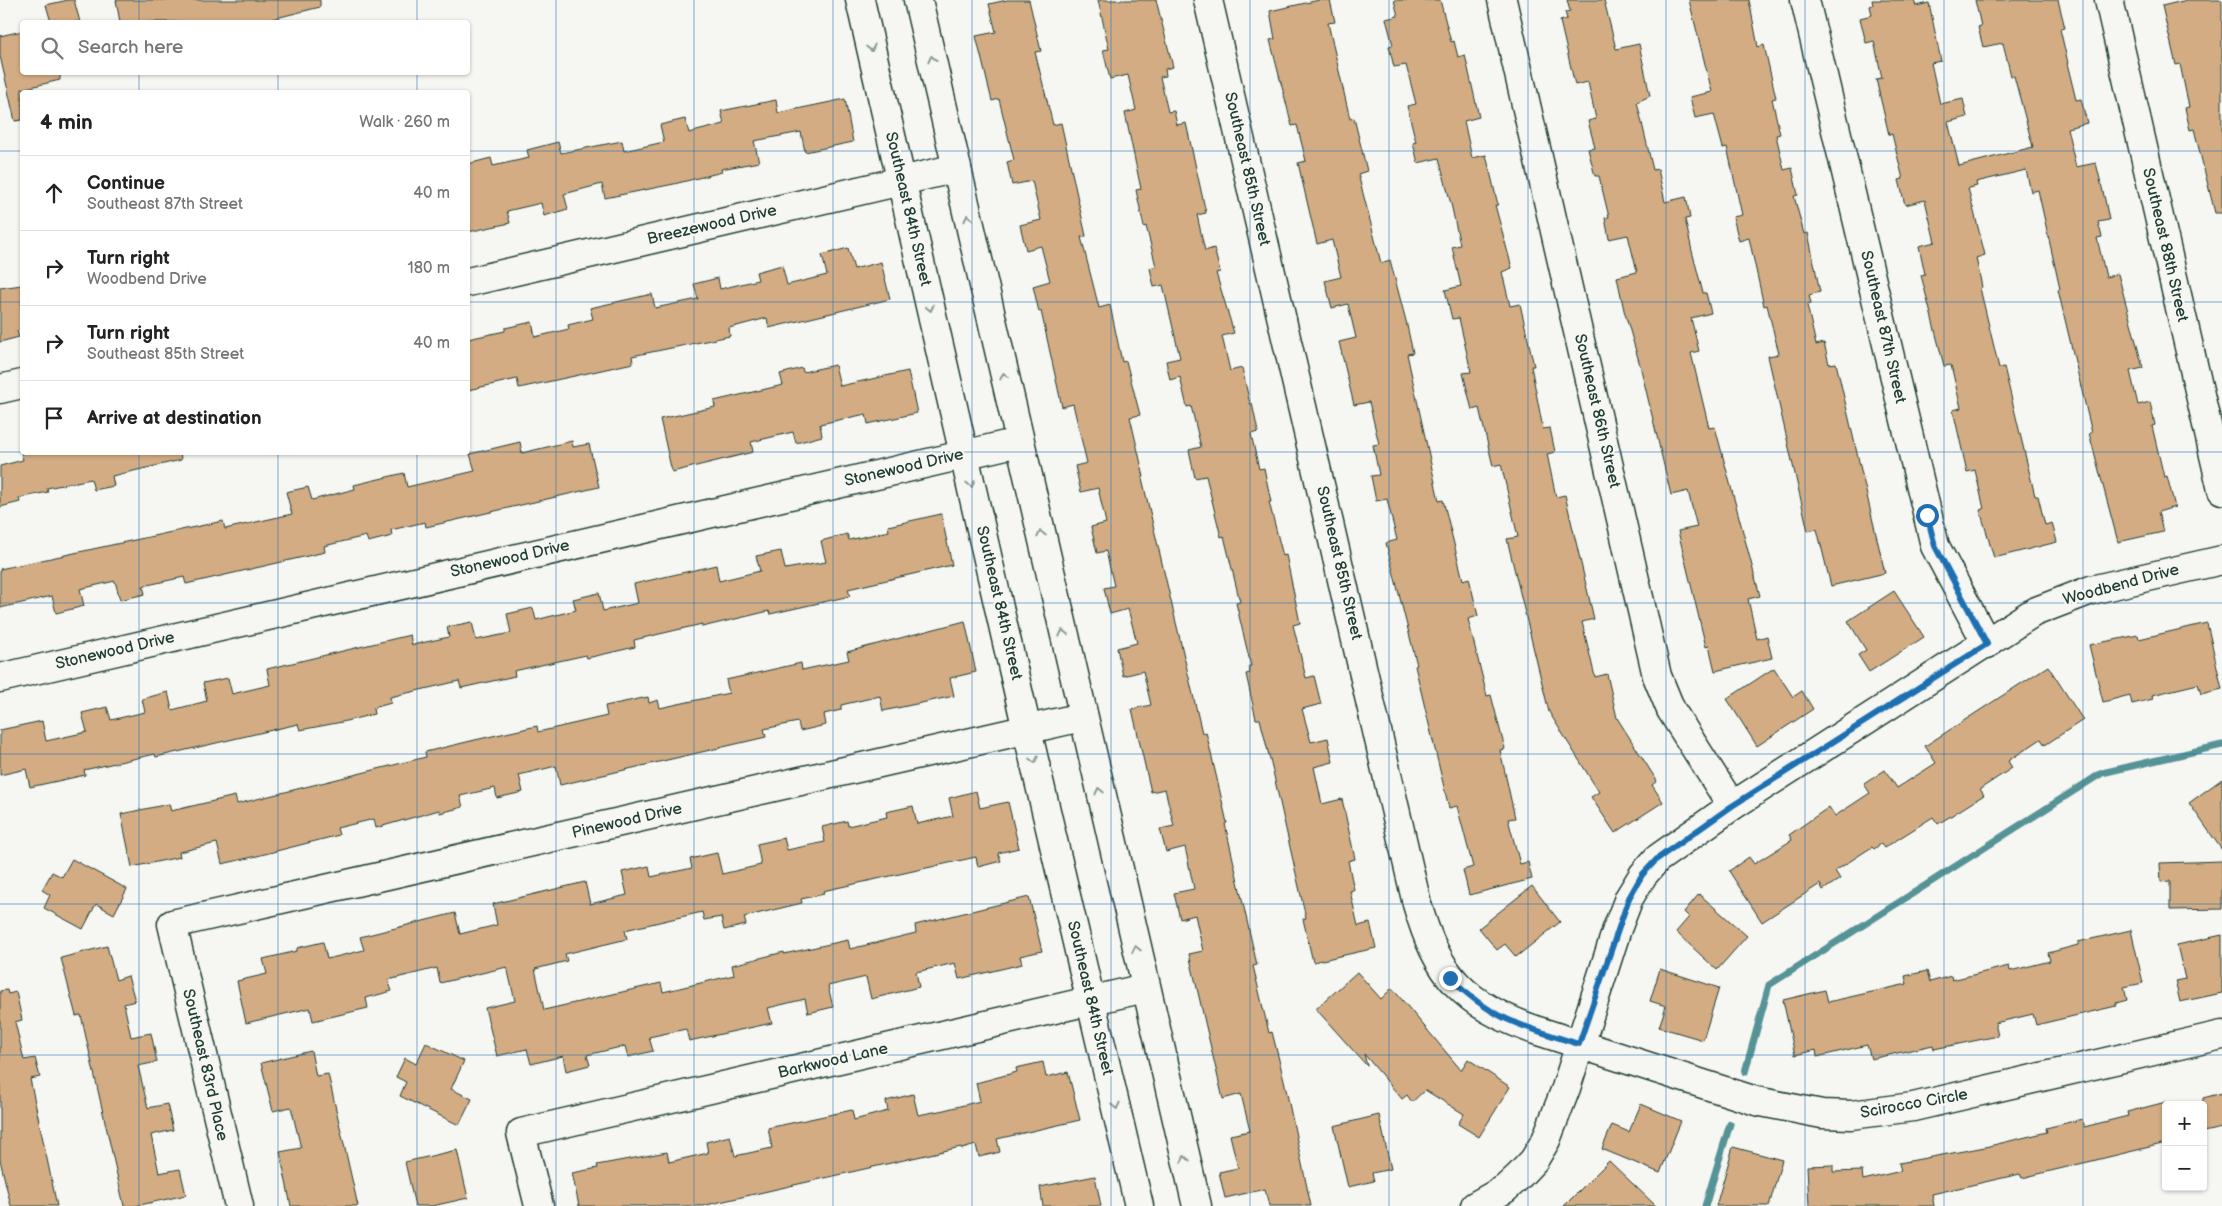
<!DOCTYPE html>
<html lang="en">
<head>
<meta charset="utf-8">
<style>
	:root { --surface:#fff; --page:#f2f2f2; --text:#222; --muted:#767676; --line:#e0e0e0 }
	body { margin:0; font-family:"Balsamiq Sans",sans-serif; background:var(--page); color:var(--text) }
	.controls { position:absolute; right:15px; bottom:15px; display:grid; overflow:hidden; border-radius:5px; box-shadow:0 1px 4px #0004 }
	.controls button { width:45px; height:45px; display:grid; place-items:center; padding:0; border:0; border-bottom:1px solid var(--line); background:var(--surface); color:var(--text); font:25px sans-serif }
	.stop { position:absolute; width:15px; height:15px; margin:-11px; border:4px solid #1f6fb2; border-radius:50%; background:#fff }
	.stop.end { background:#1f6fb2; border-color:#fff; box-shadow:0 1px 5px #0008 }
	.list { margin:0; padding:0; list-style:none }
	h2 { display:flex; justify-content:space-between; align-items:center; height:65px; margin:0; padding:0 20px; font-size:21px }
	h2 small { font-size:16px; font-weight:400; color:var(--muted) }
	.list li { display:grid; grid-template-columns:32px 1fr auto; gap:15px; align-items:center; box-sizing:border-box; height:75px; padding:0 20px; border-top:1px solid var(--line) }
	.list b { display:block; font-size:19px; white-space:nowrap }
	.list p { margin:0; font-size:16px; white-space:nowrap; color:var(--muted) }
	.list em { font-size:16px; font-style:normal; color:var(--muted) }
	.icon { flex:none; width:28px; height:28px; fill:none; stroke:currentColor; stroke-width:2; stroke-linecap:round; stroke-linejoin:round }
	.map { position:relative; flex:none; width:2222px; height:1206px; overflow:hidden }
	.search { position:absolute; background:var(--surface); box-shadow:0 1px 4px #0004; left:20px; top:20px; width:450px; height:55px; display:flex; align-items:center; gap:12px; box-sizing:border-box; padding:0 18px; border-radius:5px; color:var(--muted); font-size:19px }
	.panel { position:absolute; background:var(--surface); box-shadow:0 1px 4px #0004; left:20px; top:90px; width:450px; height:365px; border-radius:5px }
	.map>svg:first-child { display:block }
</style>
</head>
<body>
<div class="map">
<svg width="2222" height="1206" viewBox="0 0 2222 1206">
	<rect width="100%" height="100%" fill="#f6f6f2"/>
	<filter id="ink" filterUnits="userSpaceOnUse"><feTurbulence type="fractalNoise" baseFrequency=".02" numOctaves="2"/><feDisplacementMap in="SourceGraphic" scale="10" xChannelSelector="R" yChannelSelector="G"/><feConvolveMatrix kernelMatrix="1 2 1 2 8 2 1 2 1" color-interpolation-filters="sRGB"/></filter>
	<g filter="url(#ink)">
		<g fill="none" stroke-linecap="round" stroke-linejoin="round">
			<g stroke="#579397" stroke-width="7">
				<path d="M1745 1072 1769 985 2102 773 2222 745"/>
				<path d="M1705 1206 1730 1124"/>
			</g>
		</g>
		<g fill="#d3ac84" stroke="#1f3d34">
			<path d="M68 0H74L80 22H51L46 5Z"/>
			<path d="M116 0H320V7L272 19 273 22H120Z"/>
			<path d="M1007 0H1029L1041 51 1035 52 1053 125 1061 123 1086 236 1081 237 1099 308 1110 305 1122 362 1126 361 1140 415 1130 417 1144 477 1142 478 1202 733 1206 732 1220 792 1227 823 1225 824 1257 965 1253 966 1269 1033 1272 1032 1284 1080 1311 1206H1269L1265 1189 1225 1198 1219 1172 1238 1168 1230 1135 1250 1131 1241 1094 1223 1099 1189 954 1203 951 1195 915 1180 919 1174 893 1194 889 1185 847 1166 852 1160 829 1174 826 1165 789 1151 792 1132 709 1151 705 1143 671 1123 676 1117 648 1137 643 1128 609 1110 614 1104 588 1114 586 1106 551 1097 553 1091 527 1106 523 1098 488 1081 492 1075 466 1087 463 1073 404 1062 407 1041 311 1039 312 1033 286 1050 281 1041 246 1026 250 1020 225 1041 220 1032 181 1012 185 1007 162 1014 160 999 99 992 101 976 36 996 32 989 4Z"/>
			<path d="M1098 0H1156L1173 67 1165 69 1166 76 1160 77 1168 112 1174 111 1177 125 1186 123 1206 213 1197 215 1205 251 1214 248 1220 272 1216 273 1234 333 1222 336 1230 371 1242 368 1250 404 1252 403 1258 432 1251 434 1259 469 1264 468 1271 502H1269L1283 556 1286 555 1300 623 1293 625 1306 678 1314 676 1321 704 1302 709 1311 742 1328 738 1333 762 1314 767 1322 804 1342 799 1355 859 1348 861 1354 890 1350 891 1358 926 1370 923 1376 948 1313 962 1303 919 1306 918 1274 776 1260 719H1256L1246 674 1250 673 1249 666H1251L1236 603 1240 602 1224 536 1221 537 1206 476 1195 478 1189 450 1201 447 1191 406 1187 407 1180 377 1170 380 1166 361 1180 358 1163 285 1154 287 1150 268 1156 266 1146 226 1144 227 1136 190 1141 189 1125 113 1136 110 1128 75 1110 79 1103 50 1109 49Z"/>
			<path d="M1319 0H1330L1335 22 1328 23 1350 119 1354 118 1367 171 1358 174 1381 263 1390 260 1406 321 1413 353 1407 354 1439 501 1443 500 1463 580 1469 578 1478 616 1468 619 1487 696 1491 695 1505 749 1500 750 1515 818 1508 819 1520 864 1528 862 1532 879 1469 895 1463 870 1473 867 1457 806 1449 808 1415 666 1417 665 1386 543 1397 540 1387 499 1376 501 1371 476 1379 475 1373 445 1379 444 1369 402 1354 405 1339 342 1356 338 1348 304 1332 308 1325 281 1341 277 1332 240 1317 244 1298 163 1306 161 1297 125 1292 126 1270 40 1275 39 1270 11Z"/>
			<path d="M1394 0H1440L1451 42 1454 41 1458 57 1465 55 1479 117 1464 121 1472 158 1486 155 1498 205H1495L1512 268 1502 272 1510 306 1520 304 1534 366H1531L1543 429 1550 428 1555 452 1547 454 1556 497 1565 495 1594 619 1582 622 1595 677 1607 674 1617 718 1657 781 1652 785 1663 802 1615 833 1591 797 1599 792 1549 712 1507 539 1518 537 1501 464 1493 466 1479 408 1472 410 1463 373 1471 372 1459 318 1452 319 1445 290 1461 286 1452 247 1460 245 1452 208 1439 158 1418 163 1413 143 1416 142 1407 106 1416 104 1406 65 1394 67 1389 46 1393 45 1386 19 1398 16Z"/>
			<path d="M1567 0H1604L1616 49 1639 44 1650 96 1637 102 1653 170 1658 169 1665 202 1686 197 1690 218 1685 219 1692 251 1703 293H1706L1711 313 1691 318 1699 351 1691 353 1709 428 1715 427 1760 596 1748 599 1757 639 1767 636 1772 658 1715 671 1709 646 1706 647 1678 531 1697 527 1688 491 1671 495 1640 365 1624 310 1617 277 1637 272 1628 235 1609 239 1605 218 1609 217 1599 176H1595L1588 149 1595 148 1588 121 1596 119 1588 82 1575 85 1560 21 1567 19 1565 12 1570 11Z"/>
			<path d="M1689 0H1749L1758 47 1764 45 1776 98 1772 99 1780 134 1776 135 1784 170 1792 168 1798 195 1794 196 1804 234 1808 233 1820 292 1809 295 1811 304 1807 305 1816 345 1824 343 1829 364 1836 363 1885 573 1831 586 1817 529 1808 531 1768 356 1779 354 1767 305 1764 306 1749 238 1739 241 1733 217 1742 215 1727 147 1723 148 1714 114 1695 118 1690 97 1712 92Z"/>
			<path d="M1872 0H1914L1916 6 1929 3 1941 61 1931 63 1940 104 1963 99 1967 117 1948 122 1959 166 2033 147 2014 76H2011L2003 43 1983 47 1978 27 1981 26 1975 0H2058L2065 28 2060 29 2068 63H2067L2076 100 2081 99 2087 123 2067 128 2076 167 2096 163 2105 200 2109 220 2098 222 2102 237 2097 238 2106 277 2118 274 2143 368 2130 371 2138 405 2150 402 2155 425 2152 426 2164 477 2167 476 2175 507 2158 512 2163 532 2118 542 2089 433H2092L2058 290 2060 289 2038 190 2031 192 2026 170 1976 182 1977 186 1968 188 1985 255 1976 258 1982 287 1980 288 1999 368 2004 367 2035 496H2038L2045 525 2052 523 2057 542 1994 558 1980 510 1984 509 1975 470 1967 472 1953 410 1961 408 1951 365 1944 366 1921 275 1925 274 1919 246 1935 242 1925 200 1905 205 1899 180 1903 179 1892 134 1889 135 1876 79 1882 78 1874 41 1866 43 1860 18 1872 15 1870 6 1873 5Z"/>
			<path d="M2187 0H2222V213H2215L2194 129 2190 130 2185 108 2189 107 2180 64 2176 65 2162 6Z"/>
			<path d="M22 31V72H60V80L22 89V120L15 121 0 56V36Z"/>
			<path d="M845 99 853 142 805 152 801 132 754 141 759 162 721 169 722 172 674 184 605 198 602 184 564 194 568 209 544 216 541 203 507 211 510 223 468 232V164L491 158 493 166 529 158 527 150 558 142 561 153 622 141 624 151 664 142 660 125 685 119 689 133 724 124 721 111 776 100 778 113Z"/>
			<path d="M848 248 854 269 881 262 890 299 769 328 767 318 729 328 730 336 632 356 633 363 579 375 519 388 517 379 468 390V339L505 331V328L532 322 535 337 569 329 568 325 593 319 590 308 652 294 655 308 698 299 694 284 718 278 720 289 758 280 756 272 782 265 787 285 827 275 822 255Z"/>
			<path d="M22 285V329L17 331 19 337 0 342V288Z"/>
			<path d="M835 365 840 386 908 371 917 413 868 424 866 414 820 424 822 436 796 443 793 432 751 442 753 452 672 472 660 419 715 407 714 401 783 385 780 374 802 368 803 372Z"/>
			<path d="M572 441 573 447 589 444 599 487 426 527 425 522 391 530 392 536 368 542 366 536 324 546 325 552 186 584 184 577 143 586 145 594 120 600 115 581 80 589 84 606 56 613 52 596 0 608V569L223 521 225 529 292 514 286 492 308 487 312 500 355 489 354 485 404 473 407 487 475 471 470 454 520 442 522 453Z"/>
			<path d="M21 452H180L181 460 112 476 114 486 94 490 91 479 47 488 48 492 19 498 20 502 0 507V466L23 460Z"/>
			<path d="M941 514 952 565 848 589 850 596 770 614 769 611 702 627V624L634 640 635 647 587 658 586 655 514 671 515 676 461 688 459 681 390 697 391 703 373 708 374 714 342 722 300 730 298 724 156 757 155 754 84 770 85 775 30 787 26 769 0 775V730L42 721 46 741 87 732 82 713 107 707 111 720 145 712 142 699 168 692 172 710 207 701 203 683 228 678 232 694 270 685 267 669 410 635 412 645 449 637 447 627 472 622 476 640 511 633 507 614 533 608 536 620 576 610 573 599 599 593 603 611 638 603 634 584 716 565 719 581 760 571 756 556 781 551 785 569 826 562 821 541 847 534 849 540 889 531 888 526Z"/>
			<path d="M1894 591 1924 637 1869 672 1858 655 1866 650 1848 621Z"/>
			<path d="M965 621 976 672 950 678 954 696 883 711 880 696 841 705V710L824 714 826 725 800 731 798 722 764 729 766 737 560 785 556 766 519 775 523 792 497 798 495 788 460 796 463 807 440 813 439 810 376 828 374 819 337 828 339 835 257 856 222 864 217 843 179 852 180 857 132 867 121 814 169 804 171 811 235 796 237 804 426 757 425 752 475 740 537 726 538 732 607 716 605 706 648 697 649 703 658 700 660 708 729 693 726 680 801 663 802 670 849 660 847 652Z"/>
			<path d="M2207 623 2222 689 2201 694 2198 684 2152 695 2153 699 2132 704 2130 695 2103 702 2089 645 2138 635 2139 639Z"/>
			<path d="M2048 666 2083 720 2045 745 2041 739 2008 761 2012 768 1980 789 1984 795 1938 824 1933 817 1884 848 1881 844 1874 849 1872 847 1835 871 1840 879 1823 890 1820 884 1762 922 1729 871 1749 857 1754 864 1792 840 1789 835 1829 807 1835 816 1870 793 1864 784 1885 770 1897 788 1936 763 1925 746Z"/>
			<path d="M1774 668 1793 697 1802 691 1813 709 1757 746 1727 699Z"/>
			<path d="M2222 779V850L2189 803Z"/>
			<path d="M976 791 980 808 1008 802 1019 848 998 853 1001 861 978 867 976 857 823 891 824 894 801 899 802 903 744 917 746 925 724 930 721 917 704 920 702 912 625 930 627 939 565 954 567 961 535 969 544 1010 661 983 663 992 734 975 732 965 784 952V954L848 940 850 949 916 933 915 925 1029 897 1042 951 1020 956 1022 964 959 979 955 963 916 972 919 987 871 999 866 977 828 986 833 1007 808 1013 805 999 768 1008 772 1023 689 1041 686 1029 649 1037 653 1051 628 1057 625 1046 587 1055 590 1065 566 1071 563 1056 531 1064 527 1049 497 1056 485 1008 515 1001 507 967 440 983 437 968 388 980 392 991 366 998 368 1008 313 1021 310 1008 246 1023 237 981 267 974 263 959 297 951V948L323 942 327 959 364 950 360 937 455 913 460 934 497 925 493 904 585 882 590 904 627 895 622 872 649 866 651 877 692 868 690 859 717 853 722 874 761 865 757 844 784 838 787 850 825 842 822 827 847 821 848 826 887 817 886 812 913 806 917 824 953 816 949 798Z"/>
			<path d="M72 859 127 889 114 914 96 904 83 929 44 908 50 895 42 890 52 872 62 877Z"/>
			<path d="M2222 861V909L2170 910V881L2161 882 2160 863Z"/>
			<path d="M1532 886 1560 922 1516 957 1505 944 1497 950 1479 928Z"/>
			<path d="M1699 894 1747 936 1717 970 1676 932 1689 917 1684 912Z"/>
			<path d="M2131 930 2143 983 2124 987 2127 1000 2116 1003V1006L2036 1025 2033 1014 1995 1023 1998 1036 1934 1049 1933 1045 1871 1059 1867 1045 1817 1057 1816 1050 1795 1055 1783 1000 1825 990 1828 1002 1907 984 1905 976 1927 971 1930 982 1951 976 1952 980 2009 966 2010 971 2050 961 2048 953 2078 945V942Z"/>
			<path d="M2222 935V993L2180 1002 2175 981 2185 979 2177 945Z"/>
			<path d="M107 946 116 980 128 976 135 1001 124 1004 131 1037 151 1033 157 1062 138 1066 148 1108 167 1104 173 1130 151 1135 159 1173 180 1169 186 1195 135 1206H124L81 1015 76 1016 61 958Z"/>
			<path d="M1660 969 1719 988 1703 1040 1659 1027 1666 1006 1650 1001Z"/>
			<path d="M1357 972 1381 999 1392 988 1461 1070 1468 1059 1510 1087 1479 1137 1458 1124 1464 1114 1425 1090 1412 1102 1407 1095 1402 1099 1364 1054 1367 1066 1316 1009Z"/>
			<path d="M7 990 8 994 16 992 22 1020 15 1022 24 1060 35 1058 40 1077 30 1079 57 1206H11L0 1160V991Z"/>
			<path d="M426 1043 464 1061 451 1089 472 1099 459 1125 400 1096 406 1082 396 1077 405 1058 416 1064Z"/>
			<path d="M311 1051 316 1076 328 1074 358 1206H291L280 1152 301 1148 291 1107 273 1111 261 1063Z"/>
			<path d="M1043 1062 1046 1077 1068 1072 1080 1120 997 1139 1000 1152 979 1157 976 1145 962 1149 961 1147 702 1206H579L572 1173 598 1168 597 1165 667 1152 669 1162 708 1153 706 1142 730 1136 735 1156 772 1148 768 1128 852 1110 854 1120 888 1111 886 1101 913 1094 918 1115 944 1110 980 1101 976 1083 1017 1072 1016 1068Z"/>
			<path d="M2222 1093V1128L2203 1132V1098Z"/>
			<path d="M2166 1102V1143L2022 1178 2020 1174 1932 1194 1934 1206H1809L1807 1166 1833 1165V1172L1862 1171 1863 1180 1901 1171 1899 1163 1985 1147 2047 1132 2046 1128 2082 1119 2084 1127 2128 1116 2127 1112Z"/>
			<path d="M1641 1104 1681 1121 1660 1173 1602 1149 1612 1125 1629 1132Z"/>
			<path d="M1379 1115 1391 1169 1372 1173 1374 1181 1348 1187 1334 1126Z"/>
			<path d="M1733 1147 1782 1160 1769 1206H1716Z"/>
			<path d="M457 1150 468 1198 432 1206H415L405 1162Z"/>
			<path d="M1609 1161 1656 1206H1564Z"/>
			<path d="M1095 1176 1101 1206H1043L1040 1187Z"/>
		</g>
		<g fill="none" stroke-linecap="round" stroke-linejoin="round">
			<g stroke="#1f3d34" stroke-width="31">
				<g id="minor">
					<path d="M1208 0 1417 904C1438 977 1464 1004 1535 1030L1756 1101 1822 1114 1851 1115 1913 1107 2222 1035"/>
					<path d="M1502 0 1657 676 1671 710 1732 806"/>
					<path d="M1805 0 1935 546 1987 644"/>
					<path d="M2109 0 2222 490"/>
					<path d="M468 282 957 168"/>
					<path d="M0 389 22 384"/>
					<path d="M0 678 1019 442"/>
					<path d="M239 1206 172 924 1082 717"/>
					<path d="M539 1206 521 1133 1145 988"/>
					<path d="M1475 1206 1505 1189 1519 1176 1534 1160 1546 1140 1566 1088 1617 929 1629 898 1643 875 1657 859 1732 806 2034 612 2091 590 2222 560"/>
				</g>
			</g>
			<g stroke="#1f3d34" stroke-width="31">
				<g id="tertiary">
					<path d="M860 0 1027 730 1139 1206"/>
					<path d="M918 0 1197 1206"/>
				</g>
			</g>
			<use href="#minor" stroke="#f6f6f2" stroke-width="28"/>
			<use href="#tertiary" stroke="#f6f6f2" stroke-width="28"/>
		</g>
		<defs><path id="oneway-chevron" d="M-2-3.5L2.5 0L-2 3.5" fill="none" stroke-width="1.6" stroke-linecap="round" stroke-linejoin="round" transform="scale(1.25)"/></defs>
		<g stroke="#8a9a93">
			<use href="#oneway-chevron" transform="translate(871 48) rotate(77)"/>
			<use href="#oneway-chevron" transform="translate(932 59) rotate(-103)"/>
			<use href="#oneway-chevron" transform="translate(968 218) rotate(-103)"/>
			<use href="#oneway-chevron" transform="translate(930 308) rotate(77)"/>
			<use href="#oneway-chevron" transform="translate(1004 376) rotate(-103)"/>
			<use href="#oneway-chevron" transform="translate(971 484) rotate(77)"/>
			<use href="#oneway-chevron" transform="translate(1041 534) rotate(-103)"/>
			<use href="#oneway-chevron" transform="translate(1063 633) rotate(-103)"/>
			<use href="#oneway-chevron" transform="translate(1034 760) rotate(77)"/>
			<use href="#oneway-chevron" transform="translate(1099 791) rotate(-103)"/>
			<use href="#oneway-chevron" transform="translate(1136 949) rotate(-103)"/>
			<use href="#oneway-chevron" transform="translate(1116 1106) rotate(77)"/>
			<use href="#oneway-chevron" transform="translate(1185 1159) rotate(-103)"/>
		</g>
	</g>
	<g fill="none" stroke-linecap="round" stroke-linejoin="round" filter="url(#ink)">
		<path stroke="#1f6fb2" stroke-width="6" d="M1450 978C1492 1020 1524 1027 1579 1044L1629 898 1642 875 1657 859 1732 806 1987 644 1935 546 1927 515"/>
	</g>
	<path fill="none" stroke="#1f6fb2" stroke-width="1" stroke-opacity="0.55" d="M139 0V22M278 0V22M417 0V22M556 0V1206M694 0V1206M833 0V1206M972 0V1206M1111 0V1206M1250 0V1206M1389 0V1206M1528 0V1206M1666 0V1206M1805 0V1206M1944 0V1206M2083 0V1206M139 72V92M278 72V92M417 72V92M0 151H22M468 151H2222M0 302H22M468 302H2222M0 452H22M139 452V1206M278 452V1206M417 452V1206M468 452H2222M0 603H2222M0 754H2222M0 904H2222M0 1055H2222"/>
	<g text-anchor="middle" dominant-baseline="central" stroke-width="4.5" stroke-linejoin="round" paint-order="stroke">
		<g font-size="16" fill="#1f3d34" stroke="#f6f6f2">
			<text transform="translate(1247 169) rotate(77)">Southeast 85th Street</text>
			<text transform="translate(908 209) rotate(77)">Southeast 84th Street</text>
			<text transform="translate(712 225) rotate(-13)">Breezewood Drive</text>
			<text transform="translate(2165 245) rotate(77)">Southeast 88th Street</text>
			<text transform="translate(1883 327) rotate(77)">Southeast 87th Street</text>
			<text transform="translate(1597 411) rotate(77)">Southeast 86th Street</text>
			<text transform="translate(904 468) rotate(-13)">Stonewood Drive</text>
			<text transform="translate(510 559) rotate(-13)">Stonewood Drive</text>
			<text transform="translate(1339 563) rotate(77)">Southeast 85th Street</text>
			<text transform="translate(2121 585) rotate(-15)">Woodbend Drive</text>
			<text transform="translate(999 603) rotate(77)">Southeast 84th Street</text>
			<text transform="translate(115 651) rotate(-13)">Stonewood Drive</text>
			<text transform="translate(627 821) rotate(-13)">Pinewood Drive</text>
			<text transform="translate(1090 998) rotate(77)">Southeast 84th Street</text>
			<text transform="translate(833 1061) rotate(-13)">Barkwood Lane</text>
			<text transform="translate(205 1065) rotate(77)">Southeast 83rd Place</text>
			<text transform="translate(1914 1104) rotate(-10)">Scirocco Circle</text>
		</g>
	</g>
</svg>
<div class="controls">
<button>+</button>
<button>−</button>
</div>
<div class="stop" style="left:1927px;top:515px"></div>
<div class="stop end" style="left:1450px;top:978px"></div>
<div class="search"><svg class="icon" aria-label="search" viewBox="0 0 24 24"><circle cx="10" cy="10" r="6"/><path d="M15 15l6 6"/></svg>Search here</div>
<section class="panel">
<h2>4 min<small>Walk · 260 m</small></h2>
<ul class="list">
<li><svg class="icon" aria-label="ahead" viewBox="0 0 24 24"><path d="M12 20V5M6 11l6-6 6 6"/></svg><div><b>Continue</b><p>Southeast 87th Street</p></div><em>40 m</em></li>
<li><svg class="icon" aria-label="right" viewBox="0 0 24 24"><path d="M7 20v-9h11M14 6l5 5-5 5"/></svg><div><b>Turn right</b><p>Woodbend Drive</p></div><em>180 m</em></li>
<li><svg class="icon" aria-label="right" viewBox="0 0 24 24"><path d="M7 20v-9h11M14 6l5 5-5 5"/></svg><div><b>Turn right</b><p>Southeast 85th Street</p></div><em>40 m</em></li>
<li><svg class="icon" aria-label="arrive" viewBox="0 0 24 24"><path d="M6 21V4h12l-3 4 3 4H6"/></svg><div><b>Arrive at destination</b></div></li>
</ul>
</section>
</div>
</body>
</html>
